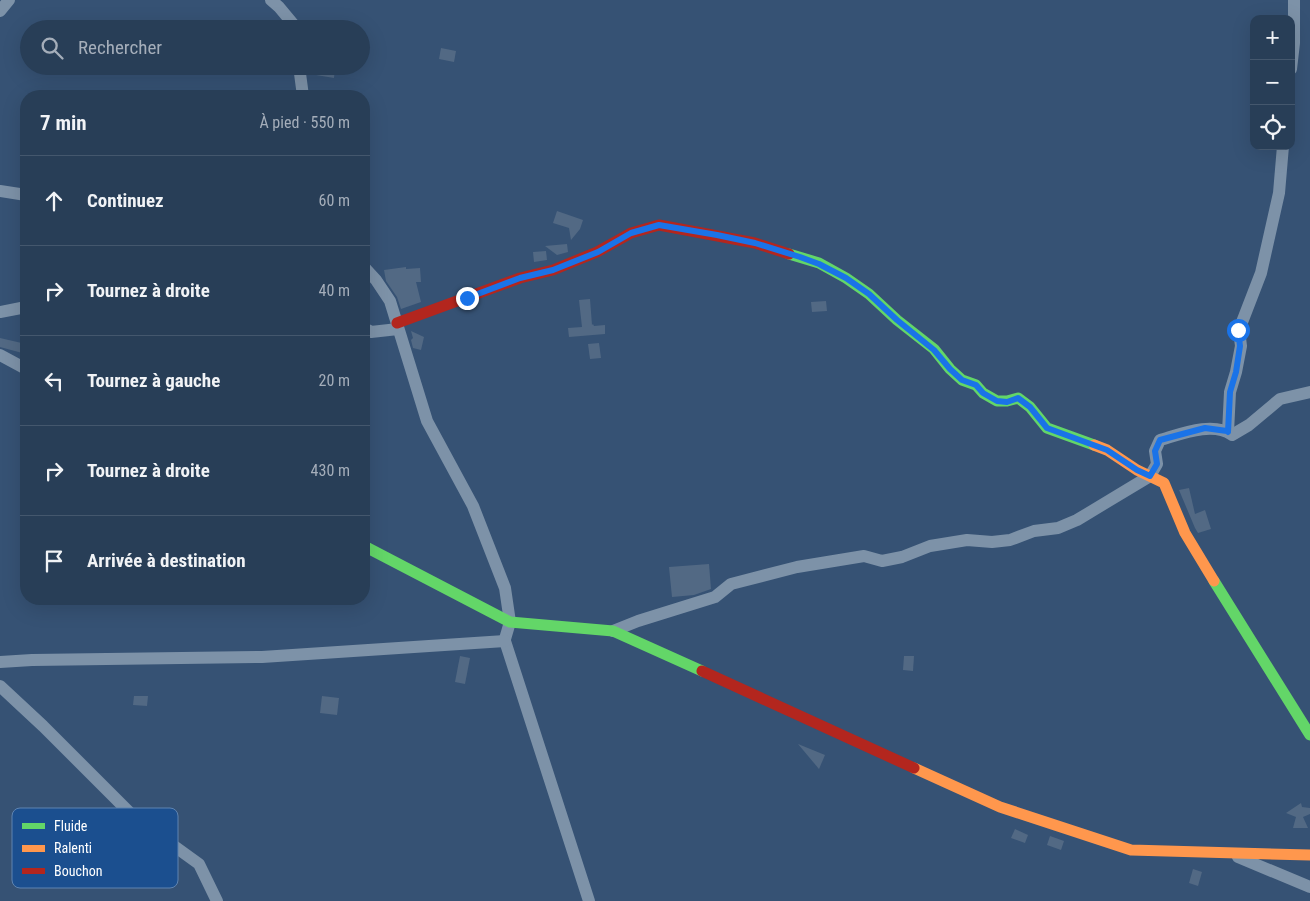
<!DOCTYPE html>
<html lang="fr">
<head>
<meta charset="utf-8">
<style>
	:root { --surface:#283e57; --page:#344961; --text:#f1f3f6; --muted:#a5aeba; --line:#44576d }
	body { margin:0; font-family:"Roboto Condensed",sans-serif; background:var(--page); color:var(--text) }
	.controls { position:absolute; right:15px; top:15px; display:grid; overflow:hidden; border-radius:10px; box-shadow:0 5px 20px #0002 }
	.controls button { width:45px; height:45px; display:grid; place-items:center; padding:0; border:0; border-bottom:1px solid var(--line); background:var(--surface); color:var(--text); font:25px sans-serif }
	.stop { position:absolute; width:15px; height:15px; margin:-11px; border:4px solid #1a73e8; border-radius:50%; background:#fff }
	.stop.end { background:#1a73e8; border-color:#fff; box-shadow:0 1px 5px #0008 }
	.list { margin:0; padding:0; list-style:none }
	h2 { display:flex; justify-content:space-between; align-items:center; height:65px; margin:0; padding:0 20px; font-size:21px }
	h2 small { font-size:16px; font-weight:400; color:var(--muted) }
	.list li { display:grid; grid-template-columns:32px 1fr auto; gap:15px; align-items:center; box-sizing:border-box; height:90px; padding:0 20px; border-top:1px solid var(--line) }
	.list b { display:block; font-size:19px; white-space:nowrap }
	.list em { font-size:16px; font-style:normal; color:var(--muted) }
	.icon { flex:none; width:28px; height:28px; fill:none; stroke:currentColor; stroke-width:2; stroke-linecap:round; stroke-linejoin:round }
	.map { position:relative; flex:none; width:1310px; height:901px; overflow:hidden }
	.search { position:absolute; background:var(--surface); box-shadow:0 5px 20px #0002; left:20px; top:20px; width:350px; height:55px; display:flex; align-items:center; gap:12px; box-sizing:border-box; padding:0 18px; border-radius:28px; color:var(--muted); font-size:19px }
	.panel { position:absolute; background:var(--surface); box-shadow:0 5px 20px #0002; left:20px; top:90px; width:350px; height:515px; border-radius:20px }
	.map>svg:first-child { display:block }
</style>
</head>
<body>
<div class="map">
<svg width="1310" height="901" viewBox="0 0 1310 901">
	<rect width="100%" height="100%" fill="#365274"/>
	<g fill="#526984">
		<path d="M441 48 456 51 454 62 439 59Z"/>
		<path d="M318 66H335L334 78 316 75Z"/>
		<path d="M557 211 583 220 580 229 571 240 569 228 553 223Z"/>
		<path d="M567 244 568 252 557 255 545 246Z"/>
		<path d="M546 251 547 260 534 262 533 252Z"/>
		<path d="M406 267V269L420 268 421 282H416L421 302 401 309 397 297 386 281 384 270Z"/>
		<path d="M590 299 592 325 593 324 594 326 605 325V334L569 337 568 328 582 327 579 300Z"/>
		<path d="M826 301 827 311 812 312 811 302Z"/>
		<path d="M411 331 424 337 421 350 413 348 411 340 413 338Z"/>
		<path d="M0 338 26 344V354L0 347Z"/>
		<path d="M599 343 601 358 590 359 588 344Z"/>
		<path d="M1189 488 1195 514 1205 510 1211 529 1198 533 1195 528 1179 490Z"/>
		<path d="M709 564 711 589 694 595 672 597 669 567Z"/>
		<path d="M460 656 470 658 465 684 455 682Z"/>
		<path d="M904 656H914L913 671 903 670Z"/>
		<path d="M134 696H148L147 706 133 705Z"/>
		<path d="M322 696 339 698 337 715 320 713Z"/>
		<path d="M798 744 825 755 819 769Z"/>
		<path d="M1301 803 1302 807 1310 808V814L1303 817 1308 828H1293L1296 817 1286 813Z"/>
		<path d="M1015 829 1028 835 1025 843 1011 838Z"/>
		<path d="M1050 836 1064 841 1061 850 1047 845Z"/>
		<path d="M1193 869 1202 872 1198 886 1189 883Z"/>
	</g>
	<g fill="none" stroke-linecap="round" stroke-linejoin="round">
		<g stroke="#7d92a8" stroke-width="12">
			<path d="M271 0 279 7 294 25V29"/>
			<path d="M0 11 9 0"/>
			<path d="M299 66 303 96"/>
			<path d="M1291 69 1294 43V0"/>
			<path d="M0 191 26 195"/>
			<path d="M364 267 376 280 390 301 427 421 473 506 505 588 510 622 505 639V641L589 901"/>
			<path d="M0 312 26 307"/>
			<path d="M364 328 371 332 398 329"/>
			<path d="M0 355 26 369"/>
			<path d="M1228 432 1230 392 1236 372 1241 346 1239 330 1261 273 1279 193 1283 146"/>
			<path d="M613 631 638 621 715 597 731 584 797 567 864 556 882 561 902 557 930 546 967 540 992 542 1010 540 1034 531 1058 528 1077 520 1150 476 1157 464 1155 451 1160 440C1181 434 1213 421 1232 435L1249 425 1280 399 1310 392"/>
			<path d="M0 662 32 660 262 657 505 641"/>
			<path d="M0 686 43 726 134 817 199 864 217 901"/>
			<path d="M1238 857 1310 887"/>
		</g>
		<g stroke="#63d668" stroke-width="11">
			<path d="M789 254 819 263 846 278 869 294 897 320 934 349 950 369 962 380 976 385 983 393 997 401H1007L1018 398 1030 407 1047 428 1094 445"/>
			<path d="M364 546 510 622 613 631 702 671"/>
			<path d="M1214 581 1310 735"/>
		</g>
		<g stroke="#ff974d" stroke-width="11">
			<path d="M1094 445 1107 450 1137 470 1164 483 1185 533 1214 581"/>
			<path d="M914 768 1000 807 1131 850 1310 855"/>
		</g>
		<g stroke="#b3261e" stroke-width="11">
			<path d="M397 323 520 278 553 270 597 252 631 233 659 225 755 243 789 254"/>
			<path d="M702 671 914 768"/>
		</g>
	</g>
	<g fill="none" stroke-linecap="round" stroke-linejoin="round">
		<path stroke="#1a73e8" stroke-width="6" d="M467 298 520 278 553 270 598 252 631 233 659 225 717 235 755 243 800 257 819 264 846 278 869 294 897 320 934 350 950 369 962 380 976 385 983 393 997 401 1007 402 1018 398 1030 407 1047 428 1107 450 1137 470 1150 476 1157 464 1155 451 1160 440 1205 428 1227 431 1228 432 1230 392 1236 372 1240 346 1238 330"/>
	</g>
	<rect x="12" y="808" width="166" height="80" rx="8" fill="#1b4f8f" stroke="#5f84b1" stroke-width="1"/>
	<rect x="22" y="823" width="23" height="6" fill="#63d668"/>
	<rect x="22" y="845" width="23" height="7" fill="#ff974d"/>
	<rect x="22" y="868" width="23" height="6" fill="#b3261e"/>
	<g font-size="14" fill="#fff">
		<text x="54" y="831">Fluide</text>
		<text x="54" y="853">Ralenti</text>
		<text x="54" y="876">Bouchon</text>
	</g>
</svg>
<div class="controls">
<button>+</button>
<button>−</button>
<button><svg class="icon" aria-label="locate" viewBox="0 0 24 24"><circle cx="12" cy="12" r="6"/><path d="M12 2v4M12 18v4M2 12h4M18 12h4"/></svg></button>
</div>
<div class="stop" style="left:1238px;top:330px"></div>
<div class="stop end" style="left:467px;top:298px"></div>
<div class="search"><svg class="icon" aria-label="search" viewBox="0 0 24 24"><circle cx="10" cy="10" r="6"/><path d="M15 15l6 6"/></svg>Rechercher</div>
<section class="panel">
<h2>7 min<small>À pied · 550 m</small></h2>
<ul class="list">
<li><svg class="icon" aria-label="ahead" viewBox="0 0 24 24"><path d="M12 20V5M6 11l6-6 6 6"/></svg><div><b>Continuez</b></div><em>60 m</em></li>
<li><svg class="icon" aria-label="right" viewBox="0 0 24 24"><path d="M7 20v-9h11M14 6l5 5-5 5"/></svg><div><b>Tournez à droite</b></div><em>40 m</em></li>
<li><svg class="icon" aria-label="left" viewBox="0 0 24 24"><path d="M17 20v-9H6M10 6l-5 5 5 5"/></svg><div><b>Tournez à gauche</b></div><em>20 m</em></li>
<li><svg class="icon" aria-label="right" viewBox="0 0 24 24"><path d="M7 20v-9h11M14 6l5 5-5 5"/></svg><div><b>Tournez à droite</b></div><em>430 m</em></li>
<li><svg class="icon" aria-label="arrive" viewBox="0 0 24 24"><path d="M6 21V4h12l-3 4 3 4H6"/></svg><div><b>Arrivée à destination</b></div></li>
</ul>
</section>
</div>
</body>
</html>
